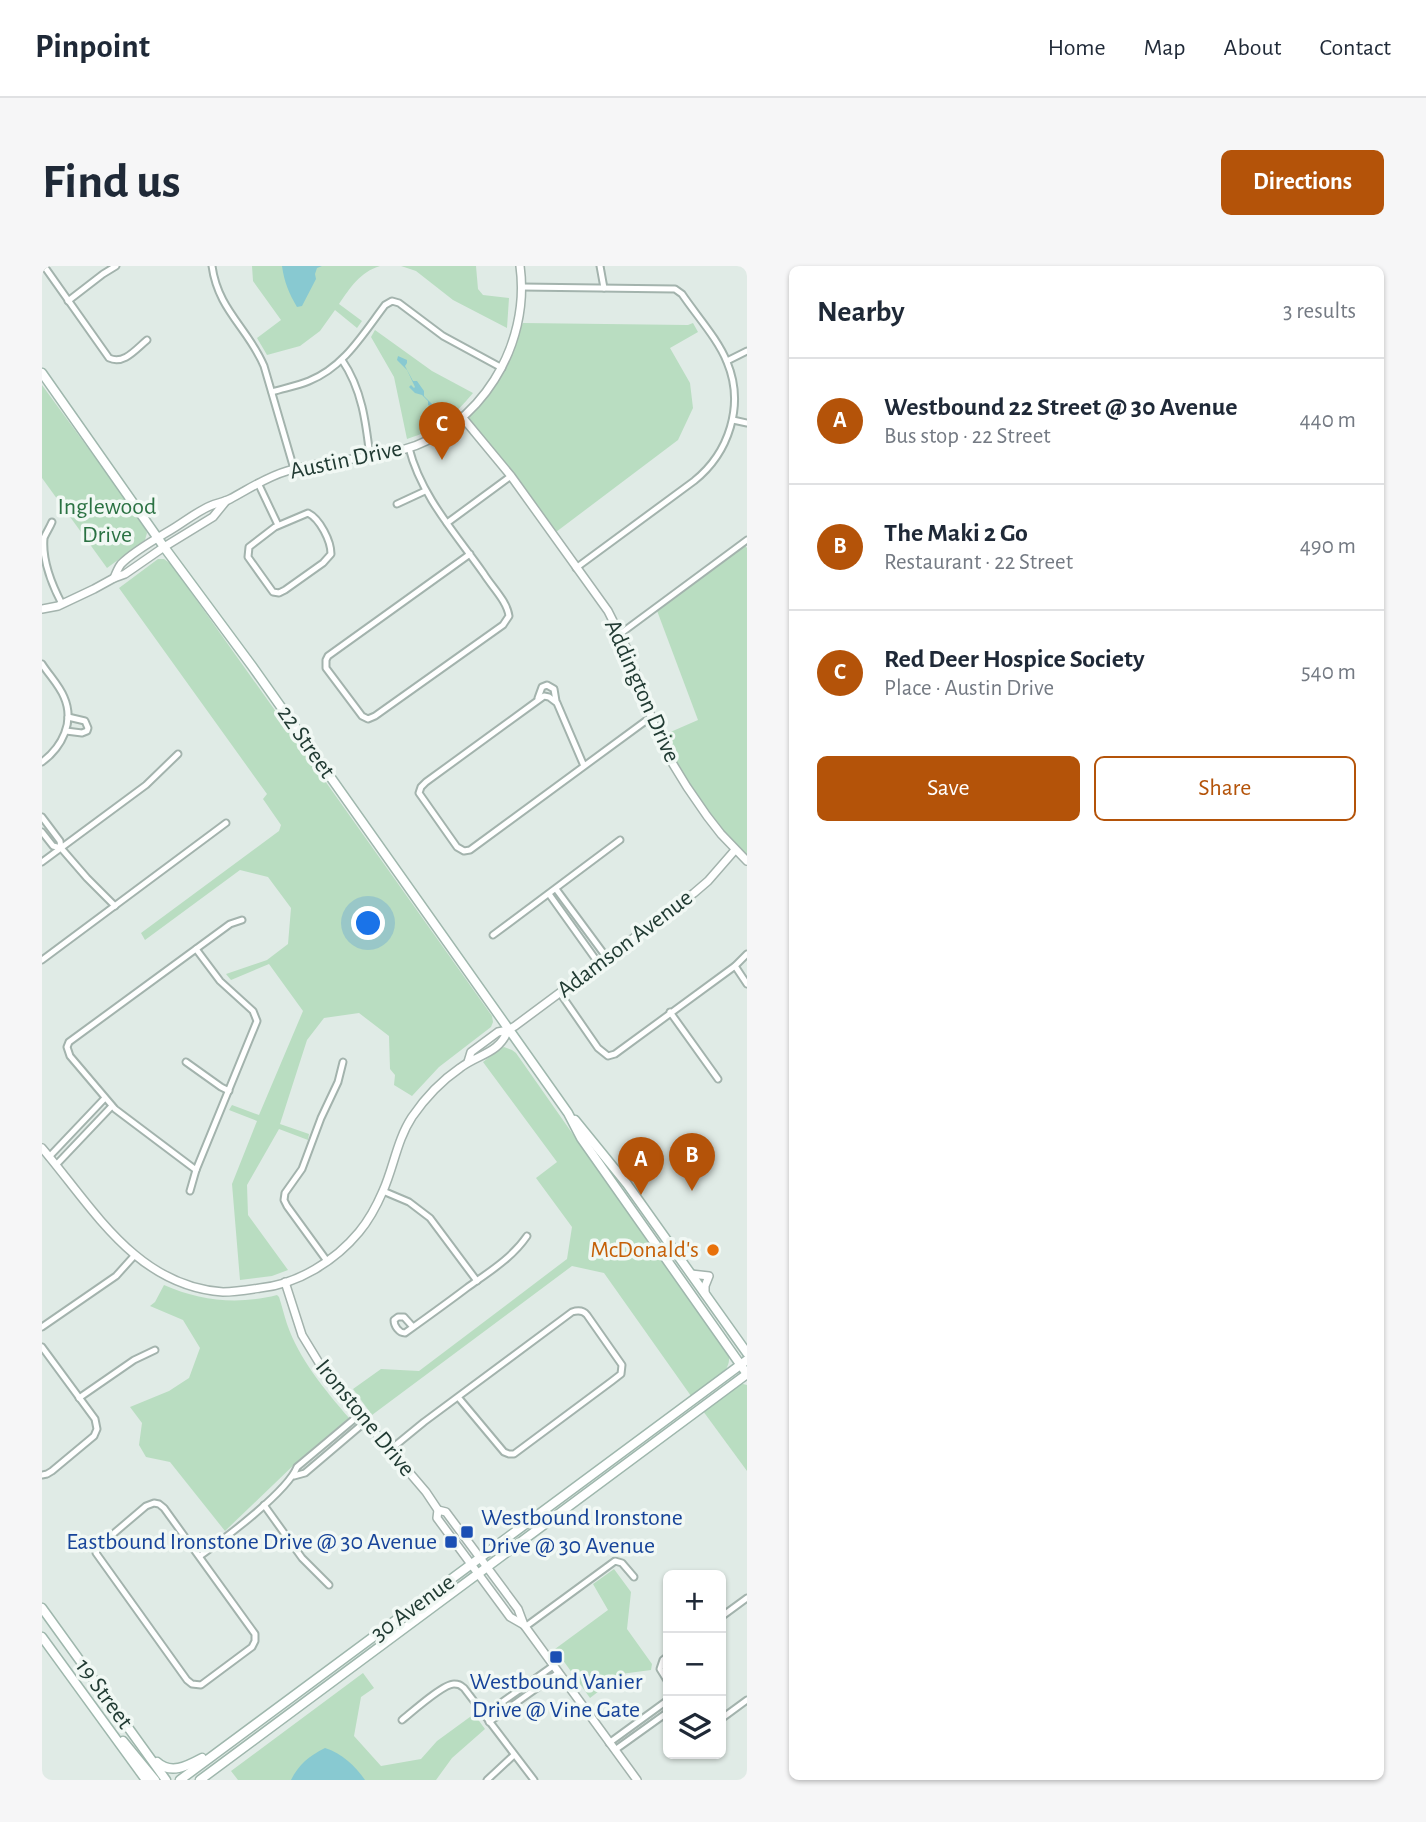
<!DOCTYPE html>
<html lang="en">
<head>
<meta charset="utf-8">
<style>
	:root { --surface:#fff; --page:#f6f6f7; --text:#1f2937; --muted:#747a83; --line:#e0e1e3; --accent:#b45309 }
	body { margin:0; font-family:"Alegreya Sans",sans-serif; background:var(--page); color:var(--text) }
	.controls { position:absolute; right:21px; bottom:21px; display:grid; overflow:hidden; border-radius:10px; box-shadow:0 2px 5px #0004 }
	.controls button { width:63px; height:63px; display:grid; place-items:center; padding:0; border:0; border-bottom:2px solid var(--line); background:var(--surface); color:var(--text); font:35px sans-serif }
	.you { position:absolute; left:327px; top:658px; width:24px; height:24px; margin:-18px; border:5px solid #fff; border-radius:50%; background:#1a73e8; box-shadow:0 0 0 10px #1a73e833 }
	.badge { display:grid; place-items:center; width:46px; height:46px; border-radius:50%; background:var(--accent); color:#fff; font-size:23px; font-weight:700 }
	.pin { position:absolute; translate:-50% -58px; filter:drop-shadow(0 2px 4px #0008) }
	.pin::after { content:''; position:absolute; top:37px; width:24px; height:21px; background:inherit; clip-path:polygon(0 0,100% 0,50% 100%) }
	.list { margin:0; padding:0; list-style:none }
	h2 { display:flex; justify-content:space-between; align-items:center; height:91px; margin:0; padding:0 28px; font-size:30px }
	h2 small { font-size:23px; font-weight:400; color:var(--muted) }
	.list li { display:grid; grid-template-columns:46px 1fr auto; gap:21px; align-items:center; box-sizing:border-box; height:126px; padding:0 28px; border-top:2px solid var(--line) }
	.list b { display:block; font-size:26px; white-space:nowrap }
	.list p { margin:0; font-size:23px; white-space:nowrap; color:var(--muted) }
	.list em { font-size:23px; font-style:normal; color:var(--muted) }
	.actions { display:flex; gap:14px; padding:21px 28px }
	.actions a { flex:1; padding:16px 0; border:2px solid var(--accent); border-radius:10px; text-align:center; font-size:24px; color:var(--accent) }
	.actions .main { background:var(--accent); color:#fff }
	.icon { flex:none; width:38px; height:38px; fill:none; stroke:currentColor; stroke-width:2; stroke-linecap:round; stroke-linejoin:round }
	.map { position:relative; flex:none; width:705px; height:1514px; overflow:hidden; border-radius:10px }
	header { display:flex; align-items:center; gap:42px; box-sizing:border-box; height:98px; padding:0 35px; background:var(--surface); border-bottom:2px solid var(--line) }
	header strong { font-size:33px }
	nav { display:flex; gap:38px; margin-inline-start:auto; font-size:24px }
	.intro { display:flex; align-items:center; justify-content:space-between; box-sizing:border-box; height:168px; padding:0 42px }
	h1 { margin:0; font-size:49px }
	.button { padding:18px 32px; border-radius:10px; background:var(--accent); color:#fff; font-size:24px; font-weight:700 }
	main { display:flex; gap:42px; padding:0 42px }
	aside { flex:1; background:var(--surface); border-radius:10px; box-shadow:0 2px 5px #0004 }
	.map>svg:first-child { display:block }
</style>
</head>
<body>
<header>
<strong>Pinpoint</strong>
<nav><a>Home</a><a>Map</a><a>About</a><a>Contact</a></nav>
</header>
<div class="intro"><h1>Find us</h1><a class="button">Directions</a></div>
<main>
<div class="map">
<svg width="705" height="1514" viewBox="0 0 705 1514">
	<rect width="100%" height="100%" fill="#e0ebe6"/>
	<g fill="#b9ddc1">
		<path d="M210 0H338C318 6 308 22 297 38L320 55 315 62 293 44 278 65 258 80 225 89 215 72 239 54 211 15Z"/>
		<path d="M359 0H434L436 23 441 29 467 32 465 62 411 34 374 5Z"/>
		<path d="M481 57 646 59 651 57 656 66 628 82 648 117 651 142 636 174 514 266 476 214 428 155V150L458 100Z"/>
		<path d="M333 64 390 105 431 127C411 151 396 163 365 173L352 111 329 71Z"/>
		<path d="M0 119 101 257 105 267 103 274 65 302 0 212Z"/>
		<path d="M701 277 705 282V595L679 568 617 471 656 454 614 342Z"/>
		<path d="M116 293H122L129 298 450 750 451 756 449 761 397 801 370 830 352 819 353 809 348 803 347 770 317 747 282 752 265 774 238 858 267 868 266 874 237 863 205 919 206 949 246 1004 230 1010 198 1014 190 918 215 855 187 844 190 839 217 849 261 745 227 698 189 714 184 708 225 694 246 678 249 642 226 611 198 604 103 674 99 667 237 565 239 559 221 533 225 528 77 322Z"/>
		<path d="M462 781 470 784 474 787 687 1091C689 1109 662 1121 649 1130L562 1007 530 1000 330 1149 311 1123 339 1103 377 1105 525 993 530 961 494 912 515 896 441 796 459 782Z"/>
		<path d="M122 1019C158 1035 196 1039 235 1029L237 1031C240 1040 242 1049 245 1058 257 1093 283 1124 307 1152L258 1193 183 1265 128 1196 104 1191 97 1179 100 1157 88 1141 127 1125 147 1112 158 1082 141 1054 108 1040 113 1036Z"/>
		<path d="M701 1118 705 1119V1205L661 1145 696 1119Z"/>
		<path d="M572 1303 589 1326 585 1363 610 1398 609 1404 579 1408 548 1432 513 1383 566 1344 551 1318Z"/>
		<path d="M321 1407 332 1422 319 1431 312 1470 339 1500 379 1493 395 1475 432 1448 443 1463 410 1492 394 1514H196L189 1505Z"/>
	</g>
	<g fill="#88c9d1">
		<path d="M240 0H280L275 2 273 8 274 13 260 40 255 41C247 28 242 15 240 0Z"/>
		<path d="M356 90 365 94V97L363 100 371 115H375L382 125V130L391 139 393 138 399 140V144L392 154 384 147 386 143 390 141 386 139V135L380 129 373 127 367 121 369 119 372 122 373 121 365 104 355 94Z"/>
		<path d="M283 1482C300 1487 313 1500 323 1514H249C257 1498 267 1490 283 1482Z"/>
	</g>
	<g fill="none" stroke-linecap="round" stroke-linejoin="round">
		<g stroke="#a3b3ad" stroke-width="9">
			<g id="minor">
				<path d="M2 0 67 92C82 99 94 83 105 74"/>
				<path d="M170 0C176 44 206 62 222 100L252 203"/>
				<path d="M558 0 562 22"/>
				<path d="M480 21 633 23 640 28C654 49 676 73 685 96 703 139 687 187 652 215L534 302"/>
				<path d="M26 35 61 8 74 0"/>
				<path d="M300 94C320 123 324 157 328 191"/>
				<path d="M685 95 705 85"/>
				<path d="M230 126C243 122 255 120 267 115 302 101 321 68 343 39L350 35 357 37 401 70 460 102"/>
				<path d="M691 154 705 157"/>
				<path d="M367 182C379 230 414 268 442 308 450 321 465 335 467 350L461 359 333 450 326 453 320 450 284 402V394L286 390 428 288"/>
				<path d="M216 217 236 259"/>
				<path d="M355 238 383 225"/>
				<path d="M266 247C278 253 289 275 289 288L281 297 243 324 237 327 231 326 206 291 207 281 233 261Z"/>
				<path d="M10 256C8 261 4 267 2 272 0 294 10 319 20 338"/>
				<path d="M405 257 469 210"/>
				<path d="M578 368 705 274"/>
				<path d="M0 398C7 409 17 419 22 431 33 456 20 481 0 496"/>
				<path d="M496 432 500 421 505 419 512 423 514 435"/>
				<path d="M24 465 40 467 45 465 46 462 43 455 26 451"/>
				<path d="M542 500 515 437 507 431 502 430 384 516 379 521 377 527 415 581 422 585 428 584 609 451"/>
				<path d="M0 551 18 575 19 582 45 612 73 640"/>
				<path d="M0 566 11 580 19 582"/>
				<path d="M0 596 104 519 136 488"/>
				<path d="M514 623 565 692"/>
				<path d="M507 628 557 698"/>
				<path d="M451 669 578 574"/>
				<path d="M0 694 184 557"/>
				<path d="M693 700 705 718"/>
				<path d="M518 727 556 782 566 790 573 788 693 700 705 688"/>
				<path d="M628 746 676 813"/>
				<path d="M144 796 179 821 187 825"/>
				<path d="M7 891 63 832"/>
				<path d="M14 899 70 840"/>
				<path d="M154 904 73 843 28 790 25 781 27 776 188 658 200 654"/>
				<path d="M148 925 154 904 215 755 211 745 178 715 154 683"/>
				<path d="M341 925 367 936 388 952 435 1015"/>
				<path d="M285 995 245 940 242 934 243 927 260 903 279 852 296 816 301 796"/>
				<path d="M0 1061 74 1010 92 990"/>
				<path d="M371 1061 362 1051H356L352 1054C352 1060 357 1067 363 1067 384 1052 405 1037 426 1021 447 1006 470 992 485 970"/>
				<path d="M0 1081 53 1153 55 1163 52 1170 10 1205 5 1208 0 1209"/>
				<path d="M37 1132 92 1094 113 1084"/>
				<path d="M349 1183 382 1156 530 1046C536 1044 541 1044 545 1049L580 1099 579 1108 570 1115 472 1188H467L462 1186 416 1131"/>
				<path d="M252 1210 263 1207 323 1156"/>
				<path d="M112 1237 117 1238 122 1242 213 1368V1375L210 1381 159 1419 150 1418 145 1414 54 1287 57 1280 104 1240Z"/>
				<path d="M222 1239 260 1292 287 1319"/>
				<path d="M158 1290C181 1274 246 1225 255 1201L317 1149"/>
				<path d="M679 1351 705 1332"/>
				<path d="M483 1361 573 1295 580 1297 592 1311"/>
				<path d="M626 1390 621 1394 618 1403 626 1416"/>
				<path d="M442 1449 511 1400"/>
				<path d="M679 1453 705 1434"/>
				<path d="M360 1454C370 1446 401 1418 412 1418 417 1418 418 1419 422 1422L492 1514"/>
				<path d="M447 1456 516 1407"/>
				<path d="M567 1477 626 1434"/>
				<path d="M573 1484 626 1446"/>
				<path d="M445 1514 472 1489"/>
			</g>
		</g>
		<g stroke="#a3b3ad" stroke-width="10">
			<g id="tertiary">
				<path d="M421 152 469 210 566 345 584 381 613 461 626 490 645 521 665 550 679 568 705 595"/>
				<path d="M72 312C74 307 76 302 79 298 92 285 112 274 127 265 141 257 154 246 168 240 175 237 182 236 188 233 207 223 224 211 245 205 282 194 322 194 360 184 438 163 489 79 478 0"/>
				<path d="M0 343 16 340 52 323 72 312 83 308 122 281 171 251 184 235"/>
				<path d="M426 796 429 786 456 766 466 764 473 760 652 627 666 615 693 584"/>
				<path d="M0 882C51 942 94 1020 181 1026 193 1026 205 1024 218 1022 256 1018 293 995 317 966 327 954 335 939 341 925 352 900 355 874 370 851 383 832 399 815 418 802 436 788 457 788 466 764"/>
				<path d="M649 1008 667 1010 663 1020V1028"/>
				<path d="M243 1016 260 1069 285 1110 384 1226 396 1244 395 1252 468 1351 482 1359"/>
				<path d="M396 1244 404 1246 476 1343 482 1359 595 1514"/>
			</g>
		</g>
		<g stroke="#9fb7ad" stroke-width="11">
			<g id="secondary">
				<path d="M0 107 122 281 210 400 526 847 539 872 705 1108"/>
				<path d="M533 854 585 918 705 1087"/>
				<path d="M0 1342 124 1514"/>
				<path d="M0 1371 104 1514"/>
				<path d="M81 1475 113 1514"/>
				<path d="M115 1496C129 1509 145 1500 160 1492"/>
				<path d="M138 1514 705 1094"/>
				<path d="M158 1514 705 1108"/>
			</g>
		</g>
		<use href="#minor" stroke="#fff" stroke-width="5"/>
		<use href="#tertiary" stroke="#fff" stroke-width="7"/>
		<use href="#secondary" stroke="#fff" stroke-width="8"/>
	</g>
	<circle fill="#e8710a" stroke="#f1f8f4" stroke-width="2.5" cx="671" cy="984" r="7"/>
	<g fill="#1a4fb4" stroke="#f1f8f4" stroke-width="2.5">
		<rect x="418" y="1259" width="14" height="14" rx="3.5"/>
		<rect x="402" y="1269" width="14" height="14" rx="3.5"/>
		<rect x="507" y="1384" width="14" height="14" rx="3.5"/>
	</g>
	<g text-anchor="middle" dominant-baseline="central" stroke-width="7" stroke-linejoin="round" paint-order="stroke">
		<g font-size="24" fill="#213b33" stroke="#f1f8f4">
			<text transform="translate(304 194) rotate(-12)">Austin Drive</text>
			<text transform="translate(600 425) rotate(66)">Addington Drive</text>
			<text transform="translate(264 476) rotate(55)">22 Street</text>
			<text transform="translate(583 678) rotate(-37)">Adamson Avenue</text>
			<text transform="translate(323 1152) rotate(51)">Ironstone Drive</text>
			<text transform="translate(371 1342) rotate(-36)">30 Avenue</text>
			<text transform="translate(62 1428) rotate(54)">19 Street</text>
		</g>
		<g font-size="24" fill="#2b7243" stroke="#f1f8f4">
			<text x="65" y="241">Inglewood<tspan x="65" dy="28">Drive</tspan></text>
		</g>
		<g font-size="24" fill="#c56008" stroke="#f1f8f4" text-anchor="end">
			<text x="657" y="984">McDonald's</text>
		</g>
		<g font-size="24" fill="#164399" stroke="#f1f8f4" text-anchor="start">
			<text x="439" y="1252">Westbound Ironstone<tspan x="439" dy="28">Drive @ 30 Avenue</tspan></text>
			<text x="395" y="1276" text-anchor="end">Eastbound Ironstone Drive @ 30 Avenue</text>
			<text x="514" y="1416" text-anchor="middle">Westbound Vanier<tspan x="514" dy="28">Drive @ Vine Gate</tspan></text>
		</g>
	</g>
</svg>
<div class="controls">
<button>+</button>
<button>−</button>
<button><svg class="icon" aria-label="layers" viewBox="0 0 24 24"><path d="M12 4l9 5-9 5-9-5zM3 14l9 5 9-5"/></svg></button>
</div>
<div class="you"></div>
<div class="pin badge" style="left:599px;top:929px">A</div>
<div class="pin badge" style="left:650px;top:925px">B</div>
<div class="pin badge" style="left:400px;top:194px">C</div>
</div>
<aside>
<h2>Nearby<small>3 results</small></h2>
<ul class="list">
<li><span class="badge">A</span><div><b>Westbound 22 Street @ 30 Avenue</b><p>Bus stop · 22 Street</p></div><em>440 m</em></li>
<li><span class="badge">B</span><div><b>The Maki 2 Go</b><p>Restaurant · 22 Street</p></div><em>490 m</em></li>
<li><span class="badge">C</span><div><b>Red Deer Hospice Society</b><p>Place · Austin Drive</p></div><em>540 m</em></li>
</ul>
<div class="actions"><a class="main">Save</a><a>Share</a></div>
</aside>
</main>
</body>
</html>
